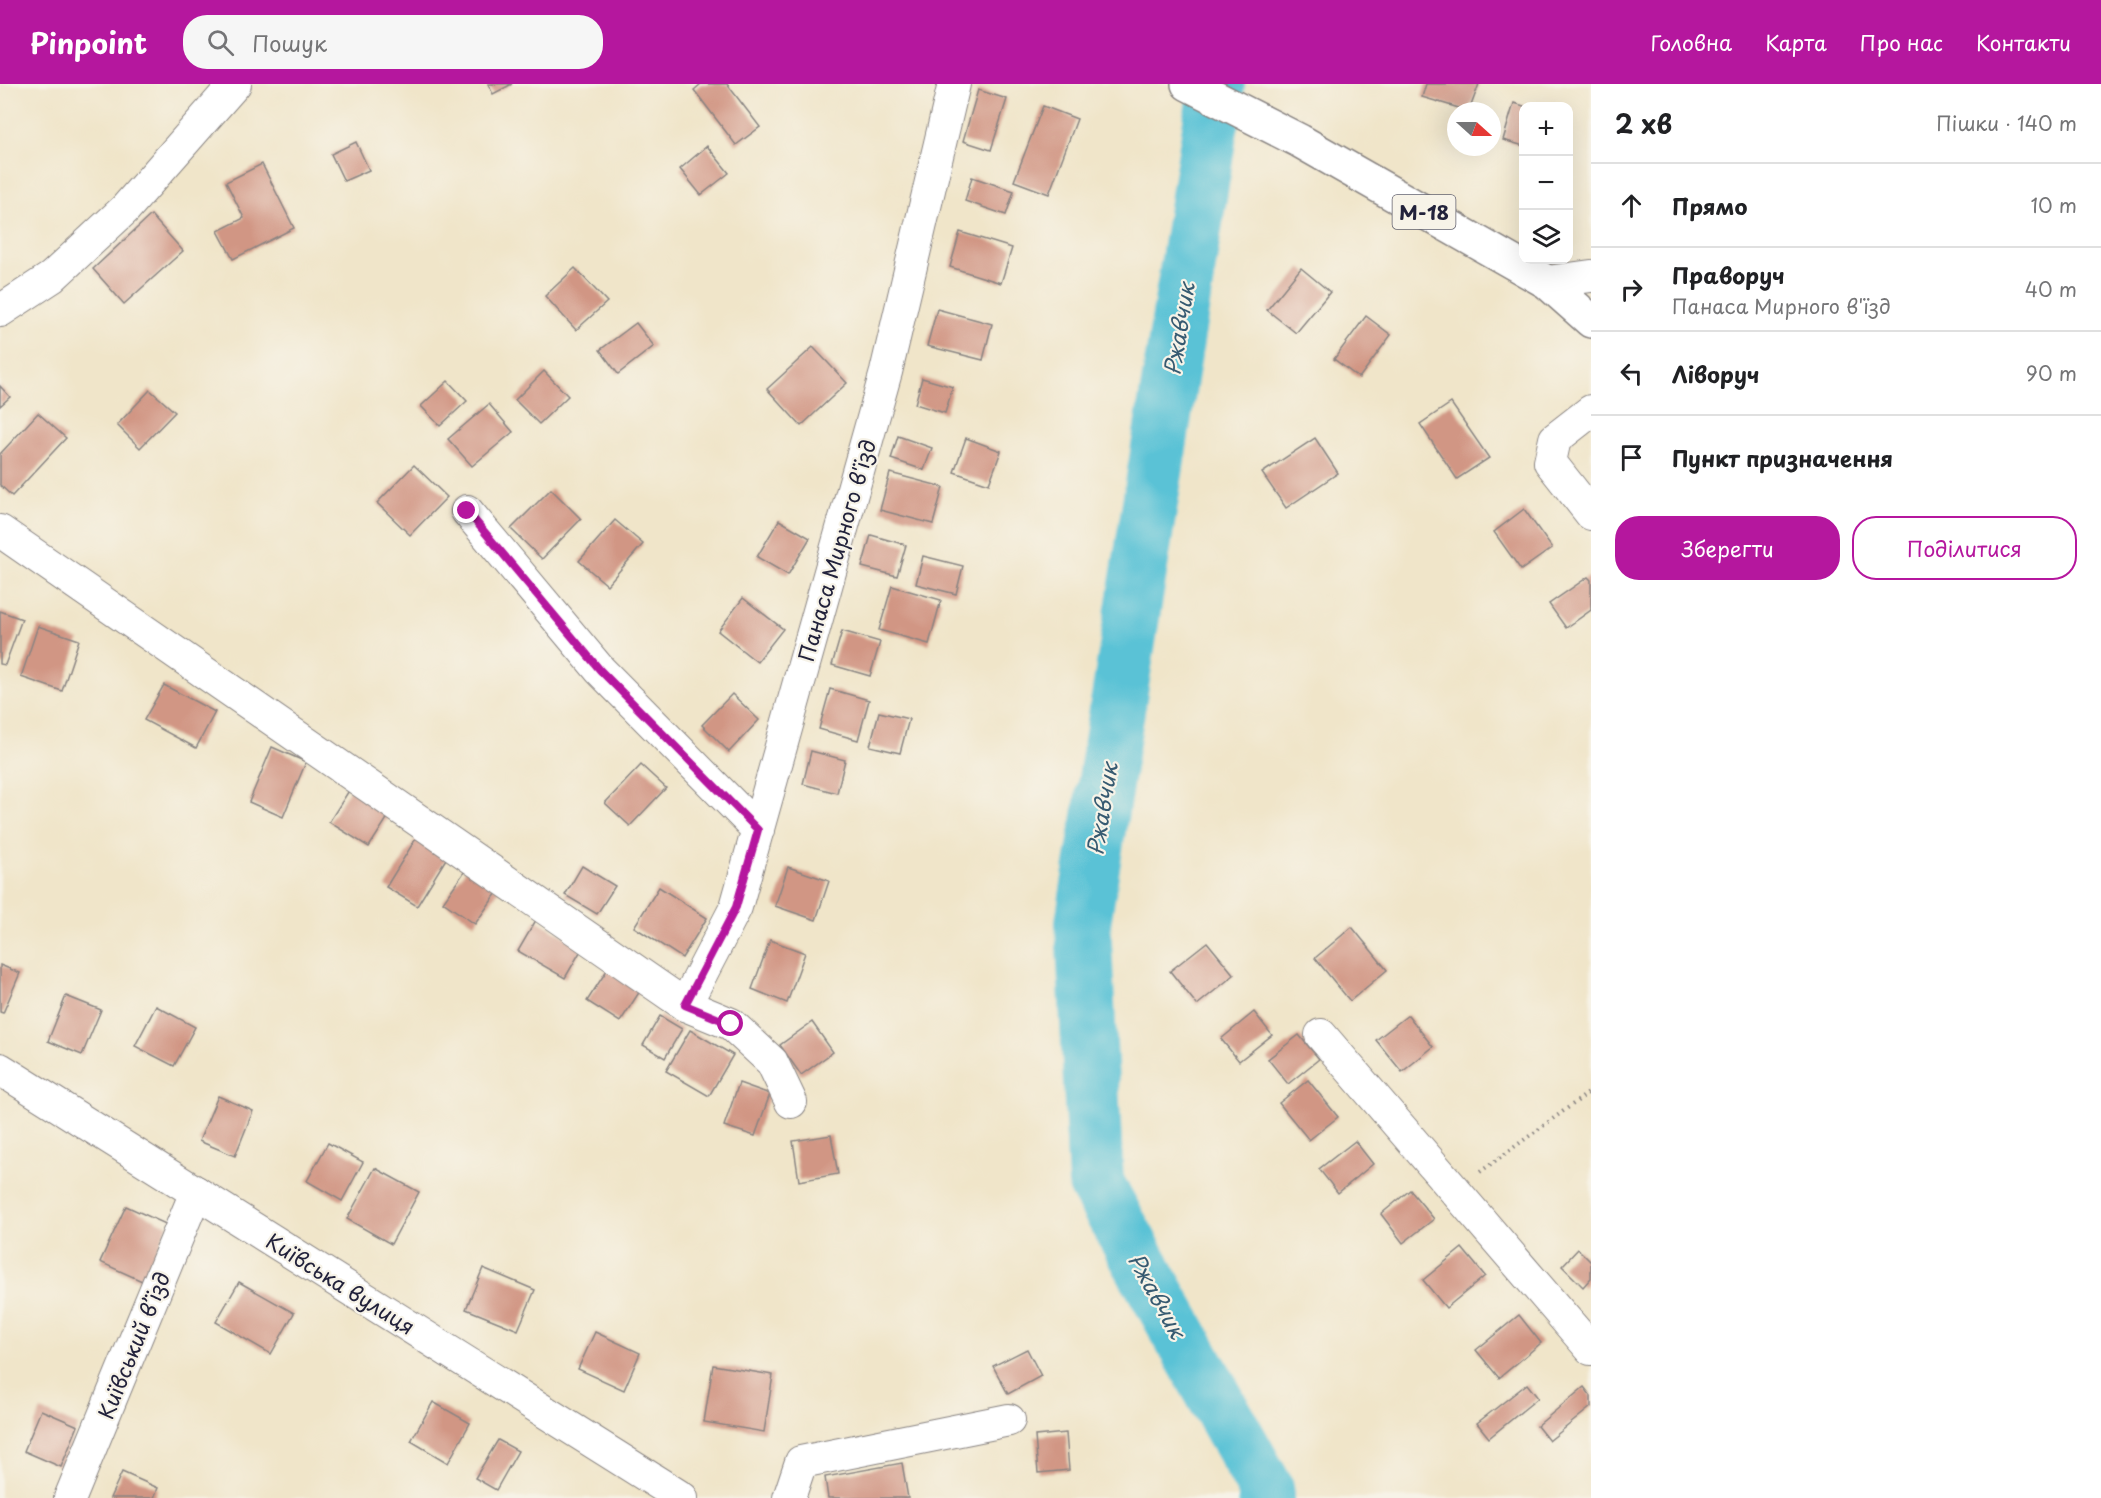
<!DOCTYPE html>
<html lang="uk">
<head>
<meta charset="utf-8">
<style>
	:root { --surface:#fff; --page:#f6f6f6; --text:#202124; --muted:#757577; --line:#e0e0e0; --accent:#b5179e }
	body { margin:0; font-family:"Playpen Sans",sans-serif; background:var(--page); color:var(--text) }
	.controls { position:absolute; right:18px; top:18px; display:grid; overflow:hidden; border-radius:12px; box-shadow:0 6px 24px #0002 }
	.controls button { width:54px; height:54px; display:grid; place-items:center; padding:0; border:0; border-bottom:2px solid var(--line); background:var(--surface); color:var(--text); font:30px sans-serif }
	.compass { position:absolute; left:1447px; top:18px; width:54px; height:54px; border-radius:50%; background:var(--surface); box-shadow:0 6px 24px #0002; rotate:111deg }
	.stop { position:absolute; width:18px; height:18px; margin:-14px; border:4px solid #b5179e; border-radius:50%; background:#fff }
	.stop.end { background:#b5179e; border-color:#fff; box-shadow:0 2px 6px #0008 }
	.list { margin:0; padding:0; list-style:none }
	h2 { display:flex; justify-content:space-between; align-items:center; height:78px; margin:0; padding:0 24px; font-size:26px }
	h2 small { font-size:20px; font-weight:400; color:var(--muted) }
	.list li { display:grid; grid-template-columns:39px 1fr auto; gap:18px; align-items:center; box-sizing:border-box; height:84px; padding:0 24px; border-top:2px solid var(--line) }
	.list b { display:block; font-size:22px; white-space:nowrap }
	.list p { margin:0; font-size:20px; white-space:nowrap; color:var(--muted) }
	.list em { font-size:20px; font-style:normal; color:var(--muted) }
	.actions { display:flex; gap:12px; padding:18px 24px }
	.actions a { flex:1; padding:14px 0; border:2px solid var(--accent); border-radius:24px; text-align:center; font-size:21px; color:var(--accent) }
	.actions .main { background:var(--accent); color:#fff }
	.icon { flex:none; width:33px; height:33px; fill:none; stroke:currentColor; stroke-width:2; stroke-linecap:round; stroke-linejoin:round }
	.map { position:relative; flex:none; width:1591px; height:1414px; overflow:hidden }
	header { display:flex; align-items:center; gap:36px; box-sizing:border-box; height:84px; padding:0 30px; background:var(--accent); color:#fff }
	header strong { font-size:28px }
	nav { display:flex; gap:33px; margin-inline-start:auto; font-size:21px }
	.search { width:420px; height:54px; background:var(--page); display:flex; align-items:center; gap:15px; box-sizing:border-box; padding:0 21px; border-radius:24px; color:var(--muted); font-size:22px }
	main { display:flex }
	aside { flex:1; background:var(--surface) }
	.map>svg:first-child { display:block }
</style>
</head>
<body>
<header>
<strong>Pinpoint</strong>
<div class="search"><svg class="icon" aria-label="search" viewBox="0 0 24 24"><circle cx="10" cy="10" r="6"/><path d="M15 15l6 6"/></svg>Пошук</div>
<nav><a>Головна</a><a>Карта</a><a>Про нас</a><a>Контакти</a></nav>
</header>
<main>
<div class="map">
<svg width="1591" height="1414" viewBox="0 0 1591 1414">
	<rect width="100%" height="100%" fill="#f7f3e8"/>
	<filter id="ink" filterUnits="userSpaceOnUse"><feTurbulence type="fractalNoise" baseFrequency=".0167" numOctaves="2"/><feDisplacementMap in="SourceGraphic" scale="12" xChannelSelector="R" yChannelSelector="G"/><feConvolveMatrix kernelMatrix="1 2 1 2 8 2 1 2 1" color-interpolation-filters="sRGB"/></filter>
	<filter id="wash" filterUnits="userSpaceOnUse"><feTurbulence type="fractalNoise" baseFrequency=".008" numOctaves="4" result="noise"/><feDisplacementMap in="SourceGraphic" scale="24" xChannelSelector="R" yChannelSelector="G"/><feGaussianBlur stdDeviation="1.35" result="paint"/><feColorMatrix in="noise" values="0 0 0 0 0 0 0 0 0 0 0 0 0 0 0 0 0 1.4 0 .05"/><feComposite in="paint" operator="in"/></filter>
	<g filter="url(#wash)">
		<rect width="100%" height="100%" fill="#f0e5c9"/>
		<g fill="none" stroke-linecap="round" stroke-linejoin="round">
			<path stroke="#5ac2d6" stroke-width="56" d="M1217 0 1083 839 1096 1099 1266 1405V1414"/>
		</g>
		<g id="blocks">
			<g fill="#d19684">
				<path d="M488 0H512L493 10Z"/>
				<path d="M701 0H727L760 43 736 61 694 6Z"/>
				<path d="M1426 0H1479L1469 27 1422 13Z"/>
				<path d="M978 6 1007 15 991 66 963 57Z"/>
				<path d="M1514 19 1524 22V62L1503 56Z"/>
				<path d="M1043 22 1077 35 1049 110 1014 97Z"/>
				<path d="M356 58 369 86 344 97 331 70Z"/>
				<path d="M707 62 729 89 701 111 680 85Z"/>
				<path d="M262 80 294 144 233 175 218 147 244 134 226 98Z"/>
				<path d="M972 93 1014 107 1006 131 965 117Z"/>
				<path d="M151 131 183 167 124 220 93 185Z"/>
				<path d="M960 148 1012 164 1001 199 950 183Z"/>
				<path d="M575 184 607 218 576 246 545 212Z"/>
				<path d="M1301 184 1330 208 1296 249 1267 226Z"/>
				<path d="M937 225 992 240 983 276 927 262Z"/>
				<path d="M1366 232 1391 251 1359 294 1334 275Z"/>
				<path d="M636 239 654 262 618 290 600 266Z"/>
				<path d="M813 263 847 299 801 342 767 305Z"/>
				<path d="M544 287 568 312 539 340 515 316Z"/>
				<path d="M922 294 953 303 945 329 915 320Z"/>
				<path d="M448 297 467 317 440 342 421 322Z"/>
				<path d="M0 302 10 313 0 322Z"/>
				<path d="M150 306 175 328 140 364 117 341Z"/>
				<path d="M1451 319 1489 374 1457 395 1420 340Z"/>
				<path d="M489 320 513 348 472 382 448 355Z"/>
				<path d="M38 329 66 354 12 412 0 401V370Z"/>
				<path d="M898 352 932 364 924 386 891 375Z"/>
				<path d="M966 354 1001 367 989 400 954 388Z"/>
				<path d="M1315 354 1338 389 1286 424 1262 389Z"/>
				<path d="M414 381 447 413 410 451 377 419Z"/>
				<path d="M890 389 943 403 933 440 880 426Z"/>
				<path d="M551 405 581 435 542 475 511 445Z"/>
				<path d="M1524 425 1552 464 1521 486 1494 448Z"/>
				<path d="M615 436 643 460 607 501 579 477Z"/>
				<path d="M779 436 810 454 788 491 757 473Z"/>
				<path d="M871 451 906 461 897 492 862 483Z"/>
				<path d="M923 472 963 482 956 510 916 500Z"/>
				<path d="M1588 493 1591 496V526L1566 544 1549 520Z"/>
				<path d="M892 502 941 516 929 560 879 546Z"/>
				<path d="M743 514 783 545 757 578 718 547Z"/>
				<path d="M0 527 22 535 5 581 0 580Z"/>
				<path d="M38 542 79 556 62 607 21 593Z"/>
				<path d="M842 547 880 558 870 592 832 581Z"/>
				<path d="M164 601 215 628 196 664 144 636Z"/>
				<path d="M830 605 869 616 858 656 819 645Z"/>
				<path d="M732 610 759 636 729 668 702 641Z"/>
				<path d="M879 628 909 635 900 669 870 662Z"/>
				<path d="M272 663 306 678 283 733 249 718Z"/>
				<path d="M811 667 845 676 837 709 803 700Z"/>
				<path d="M641 681 666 704 630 742 605 719Z"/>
				<path d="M350 705 390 730 369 763 329 738Z"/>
				<path d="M418 751 449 770 417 822 386 803Z"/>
				<path d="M582 782 615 802 597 830 565 811Z"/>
				<path d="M788 783 829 797 816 836 775 822Z"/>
				<path d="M467 784 499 806 475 840 443 818Z"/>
				<path d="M659 803 707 834 682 874 634 843Z"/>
				<path d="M536 836 583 863 565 894 518 867Z"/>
				<path d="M1352 843 1387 886 1350 917 1315 874Z"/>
				<path d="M770 856 805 869 787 919 752 905Z"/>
				<path d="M1207 858 1234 891 1197 921 1170 887Z"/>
				<path d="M0 881 20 889 3 929 0 928Z"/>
				<path d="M607 886 640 907 620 938 587 917Z"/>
				<path d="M66 912 101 926 82 971 48 957Z"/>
				<path d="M156 922 195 943 174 982 135 962Z"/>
				<path d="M1254 928 1272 951 1239 977 1221 955Z"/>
				<path d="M1408 931 1433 963 1402 988 1376 956Z"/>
				<path d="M660 932 682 945 665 974 643 961Z"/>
				<path d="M812 938 833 968 801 991 780 961Z"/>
				<path d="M690 946 733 971 709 1012 666 987Z"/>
				<path d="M1299 951 1319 975 1288 1000 1268 975Z"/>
				<path d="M1308 996 1338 1033 1309 1056 1279 1019Z"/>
				<path d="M739 999 770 1010 755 1052 724 1042Z"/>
				<path d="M218 1012 253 1027 235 1072 199 1057Z"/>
				<path d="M831 1051 838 1090 799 1097 793 1057Z"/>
				<path d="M1355 1057 1373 1080 1338 1109 1319 1085Z"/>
				<path d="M328 1059 363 1078 342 1117 307 1097Z"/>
				<path d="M375 1084 419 1108 391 1160 347 1135Z"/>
				<path d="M1410 1106 1434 1135 1403 1159 1381 1130Z"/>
				<path d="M126 1122 168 1141 142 1197 100 1178Z"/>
				<path d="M1462 1164 1485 1192 1446 1224 1423 1196Z"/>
				<path d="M1578 1165 1591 1178V1194L1583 1203 1562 1182Z"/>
				<path d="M483 1184 535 1206 518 1246 466 1225Z"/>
				<path d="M239 1198 294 1229 271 1270 216 1238Z"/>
				<path d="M1519 1231 1541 1259 1499 1294 1476 1266Z"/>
				<path d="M595 1248 640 1269 624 1306 578 1285Z"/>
				<path d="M1027 1265 1041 1292 1008 1310 993 1282Z"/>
				<path d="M713 1281 773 1291 764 1348 704 1338Z"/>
				<path d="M1527 1300 1538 1314 1489 1354 1477 1339Z"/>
				<path d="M1584 1303 1591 1312V1323L1549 1357 1537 1342Z"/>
				<path d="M433 1318 470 1339 448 1379 411 1357Z"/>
				<path d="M41 1326 78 1342 61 1383 24 1367Z"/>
				<path d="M1066 1349 1069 1386 1038 1389 1035 1352Z"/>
				<path d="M498 1356 518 1367 496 1406 475 1394Z"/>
				<path d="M902 1379 908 1414H828L825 1393Z"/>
				<path d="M122 1388 158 1404 154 1414H110Z"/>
			</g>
		</g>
	</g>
	<g filter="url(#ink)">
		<use href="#blocks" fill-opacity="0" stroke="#898482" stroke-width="1.5"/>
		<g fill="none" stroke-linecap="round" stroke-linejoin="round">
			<g stroke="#898482" stroke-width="34">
				<g id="minor">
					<path d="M1547 198 1591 192"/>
					<path d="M0 227 52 193 125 125 235 0"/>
					<path d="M1591 327 1555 355 1550 378 1591 430"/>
					<path d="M467 427 600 586 758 746"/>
					<path d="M0 447 685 921 731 940 772 978 791 1018"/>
					<path d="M685 921 736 823 886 288 954 0"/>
					<path d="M1321 951 1591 1265"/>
					<path d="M0 985 682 1414"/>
					<path d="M70 1414 196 1108"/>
					<path d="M789 1414 801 1378 1009 1336"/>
				</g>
			</g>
			<g stroke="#898482" stroke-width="36">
				<path id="highway" d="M1188 0 1300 57 1547 198 1591 237"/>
			</g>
			<path stroke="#898482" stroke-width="4" stroke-dasharray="1.5 4.5" stroke-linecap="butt" d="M1480 1088 1591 1007"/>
			<use href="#minor" stroke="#fff" stroke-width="32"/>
			<use href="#highway" stroke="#fff" stroke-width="33"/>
		</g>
	</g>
	<g fill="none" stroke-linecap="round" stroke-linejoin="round" filter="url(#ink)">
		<path stroke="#b5179e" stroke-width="8" d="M467 427 600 586 758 746 736 823 685 921 731 940"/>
	</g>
	<g text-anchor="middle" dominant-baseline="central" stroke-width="4.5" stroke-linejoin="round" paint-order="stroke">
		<rect fill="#f7f3e8" stroke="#62616f" stroke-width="1.5" x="1392.5" y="111" width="63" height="34" rx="4.5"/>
		<g font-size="20" font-weight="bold" fill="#22223b">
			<text x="1424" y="128">М-18</text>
		</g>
		<g font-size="21" fill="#22223b" stroke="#f7f3e8">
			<text transform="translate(836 466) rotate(-74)">Панаса Мирного в'їзд</text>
			<text transform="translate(341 1199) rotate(32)">Київська вулиця</text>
			<text transform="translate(133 1261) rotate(-68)">Київський в’їзд</text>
		</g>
		<g font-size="22" font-style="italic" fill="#365a71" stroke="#f7f3e8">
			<text transform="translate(1178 245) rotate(-81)">Ржавчик</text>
			<text transform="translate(1101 725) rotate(-81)">Ржавчик</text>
			<text transform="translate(1158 1211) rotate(61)">Ржавчик</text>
		</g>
	</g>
</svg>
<div class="controls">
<button>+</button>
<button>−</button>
<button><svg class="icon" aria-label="layers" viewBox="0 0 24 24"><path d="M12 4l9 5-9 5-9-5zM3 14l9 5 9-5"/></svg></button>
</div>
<svg class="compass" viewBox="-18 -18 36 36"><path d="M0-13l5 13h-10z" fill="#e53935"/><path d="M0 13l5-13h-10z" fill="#757577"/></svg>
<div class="stop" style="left:731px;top:940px"></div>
<div class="stop end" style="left:467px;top:427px"></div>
</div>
<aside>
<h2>2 хв<small>Пішки · 140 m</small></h2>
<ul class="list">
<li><svg class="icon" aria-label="ahead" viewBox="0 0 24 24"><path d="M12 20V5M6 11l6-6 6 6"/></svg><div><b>Прямо</b></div><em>10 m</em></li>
<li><svg class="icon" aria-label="right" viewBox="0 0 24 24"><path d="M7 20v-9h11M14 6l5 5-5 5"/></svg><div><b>Праворуч</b><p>Панаса Мирного в'їзд</p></div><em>40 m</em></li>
<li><svg class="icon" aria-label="left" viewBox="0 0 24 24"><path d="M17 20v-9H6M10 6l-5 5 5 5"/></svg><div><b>Ліворуч</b></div><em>90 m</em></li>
<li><svg class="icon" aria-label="arrive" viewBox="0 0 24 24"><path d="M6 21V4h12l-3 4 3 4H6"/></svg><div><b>Пункт призначення</b></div></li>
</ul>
<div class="actions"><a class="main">Зберегти</a><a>Поділитися</a></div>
</aside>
</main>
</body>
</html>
